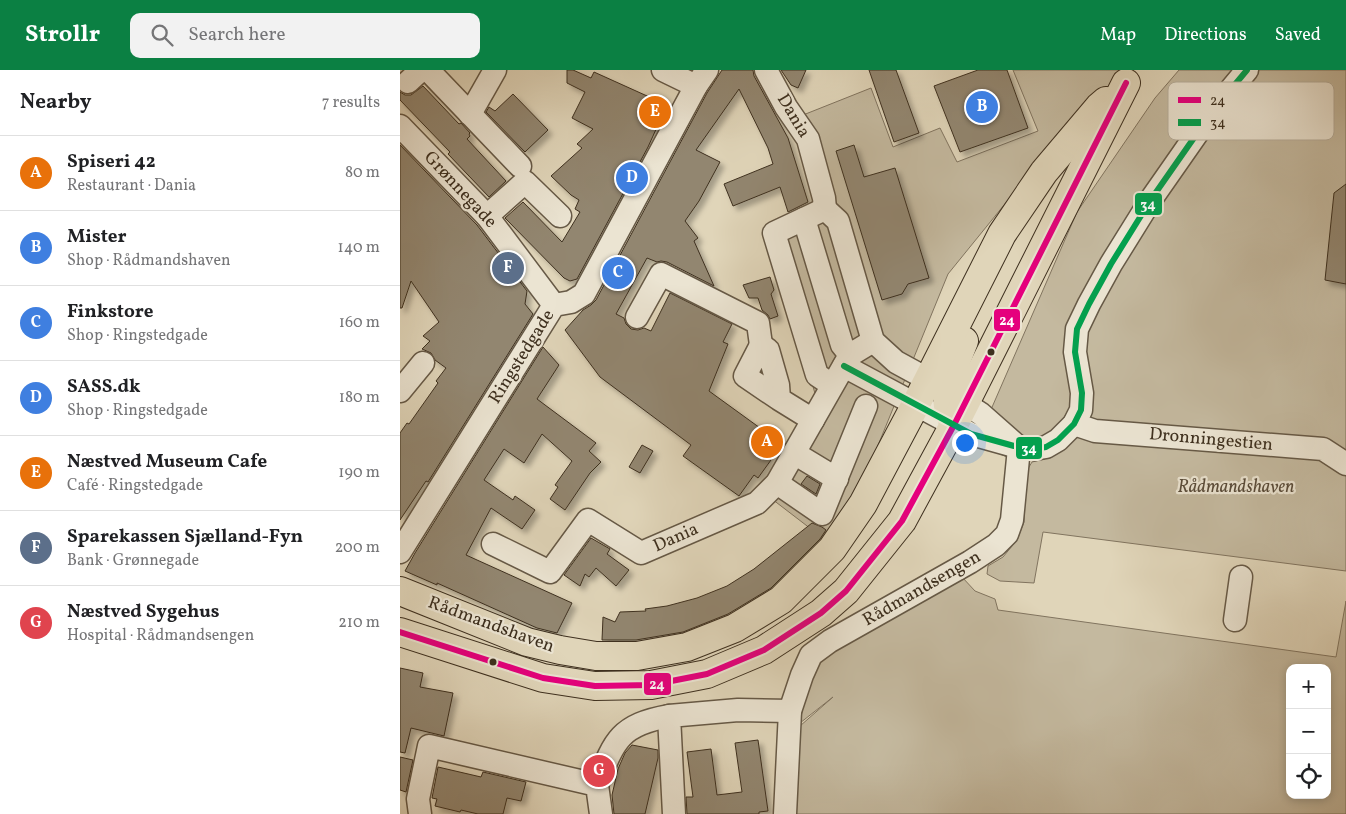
<!DOCTYPE html>
<html lang="en">
<head>
<meta charset="utf-8">
<style>
	:root { --surface:#fff; --page:#f2f2f2; --text:#202124; --muted:#757577; --line:#e0e0e0; --accent:#0b8043 }
	body { margin:0; font-family:Vollkorn,serif; background:var(--page); color:var(--text) }
	.controls { position:absolute; right:15px; bottom:15px; display:grid; overflow:hidden; border-radius:10px; box-shadow:0 2px 8px #0003 }
	.controls button { width:45px; height:45px; display:grid; place-items:center; padding:0; border:0; border-bottom:1px solid var(--line); background:var(--surface); color:var(--text); font:25px sans-serif }
	.you { position:absolute; left:564px; top:372px; width:18px; height:18px; margin:-12px; border:4px solid #fff; border-radius:50%; background:#1a73e8; box-shadow:0 0 0 8px #1a73e833 }
	.badge { display:grid; place-items:center; width:32px; height:32px; border-radius:50%; background:var(--accent); color:#fff; font-size:16px; font-weight:700 }
	.pin { position:absolute; translate:-50% -50%; border:2px solid #fff; box-shadow:0 1px 5px #0006 }
	.list { margin:0; padding:0; list-style:none }
	h2 { display:flex; justify-content:space-between; align-items:center; height:65px; margin:0; padding:0 20px; font-size:21px }
	h2 small { font-size:16px; font-weight:400; color:var(--muted) }
	.list li { display:grid; grid-template-columns:32px 1fr auto; gap:15px; align-items:center; box-sizing:border-box; height:75px; padding:0 20px; border-top:1px solid var(--line) }
	.list b { display:block; font-size:19px; white-space:nowrap }
	.list p { margin:0; font-size:16px; white-space:nowrap; color:var(--muted) }
	.list em { font-size:16px; font-style:normal; color:var(--muted) }
	.icon { flex:none; width:28px; height:28px; fill:none; stroke:currentColor; stroke-width:2; stroke-linecap:round; stroke-linejoin:round }
	.map { position:relative; flex:none; width:946px; height:744px; overflow:hidden }
	header { display:flex; align-items:center; gap:30px; box-sizing:border-box; height:70px; padding:0 25px; background:var(--accent); color:#fff }
	header strong { font-size:24px }
	nav { display:flex; gap:28px; margin-inline-start:auto; font-size:18px }
	.search { width:350px; height:45px; background:var(--page); display:flex; align-items:center; gap:12px; box-sizing:border-box; padding:0 18px; border-radius:10px; color:var(--muted); font-size:19px }
	main { display:flex }
	aside { flex:1; background:var(--surface) }
	.map>svg:first-child { display:block }
</style>
</head>
<body>
<header>
<strong>Strollr</strong>
<div class="search"><svg class="icon" aria-label="search" viewBox="0 0 24 24"><circle cx="10" cy="10" r="6"/><path d="M15 15l6 6"/></svg>Search here</div>
<nav><a>Map</a><a>Directions</a><a>Saved</a></nav>
</header>
<main>
<aside>
<h2>Nearby<small>7 results</small></h2>
<ul class="list">
<li><span class="badge" style="background:#e8710a">A</span><div><b>Spiseri 42</b><p>Restaurant · Dania</p></div><em>80 m</em></li>
<li><span class="badge" style="background:#3f7fe0">B</span><div><b>Mister</b><p>Shop · Rådmandshaven</p></div><em>140 m</em></li>
<li><span class="badge" style="background:#3f7fe0">C</span><div><b>Finkstore</b><p>Shop · Ringstedgade</p></div><em>160 m</em></li>
<li><span class="badge" style="background:#3f7fe0">D</span><div><b>SASS.dk</b><p>Shop · Ringstedgade</p></div><em>180 m</em></li>
<li><span class="badge" style="background:#e8710a">E</span><div><b>Næstved Museum Cafe</b><p>Café · Ringstedgade</p></div><em>190 m</em></li>
<li><span class="badge" style="background:#5c6f8a">F</span><div><b>Sparekassen Sjælland-Fyn</b><p>Bank · Grønnegade</p></div><em>200 m</em></li>
<li><span class="badge" style="background:#e0444e">G</span><div><b>Næstved Sygehus</b><p>Hospital · Rådmandsengen</p></div><em>210 m</em></li>
</ul>
</aside>
<div class="map">
<svg width="946" height="744" viewBox="0 0 946 744">
	<defs>
		<filter id="shadow"><feDropShadow dx="4.5" dy="4.5" stdDeviation="2.5" flood-color="#0004"/></filter>
	</defs>
	<rect width="100%" height="100%" fill="#e0d5b9"/>
	<filter id="stains"><feTurbulence type="fractalNoise" baseFrequency=".004" numOctaves="4"/><feColorMatrix values="0 0 0 0 .2 0 0 0 0 .09 0 0 0 0 .02 0 0 0 .5 -.17"/></filter>
	<radialGradient id="worn" r=".72"><stop offset=".6" stop-color="#630" stop-opacity="0"/><stop offset="1" stop-color="#630" stop-opacity=".3"/></radialGradient>
	<g fill="#c4b99f" stroke="#81745f" fill-rule="evenodd">
		<path d="M613 0H727L630 103 548 204 463 412 428 472 368 426 419 338 389 230 369 165 426 141 393 49 471 18 493 77 540 58 557 92 638 61Z"/>
		<path d="M779 0H946V501L643 462 634 513 600 511 587 504 588 496 603 487 617 470 624 452 626 402 632 392 645 389H612L576 374 677 142 755 28Z"/>
		<path d="M562 507 575 521 595 529 598 540 936 587 946 531V744H396L400 656 433 627 400 653 401 639 409 603 433 576ZM890 598H927V725H890Z"/>
	</g>
	<g fill="#92866f" stroke="#3e301f" filter="url(#shadow)">
		<path d="M167 0H173L191 8 194 2 267 35 248 77 177 209 170 211 164 208 105 148 123 132 162 172 180 142 175 139 179 130 171 125 151 106 182 78 177 74 193 59 172 48 185 22 167 13Z"/>
		<path d="M322 0H353L354 6 388 68 408 132 388 142 380 117 333 136 324 114 373 94 368 78 339 19 296 80 320 92 299 131 285 151 298 168 294 171 314 216 267 192 261 191 257 192 247 188 216 244 224 248 226 254 231 259 238 260 244 258 251 261 270 223 332 254 323 272 328 274 309 321 378 371 367 387 371 390 358 408 354 405 339 426 283 386 291 375 200 307 165 260 183 240 191 235 196 230 307 23Z"/>
		<path d="M381 0H406L398 18 391 15Z"/>
		<path d="M469 0H496L519 63 494 72Z"/>
		<path d="M578 0H607L628 58 560 82 534 16Z"/>
		<path d="M23 16 59 54 61 53 70 63 69 64 70 66 67 69 106 111 89 127 48 84 50 82 0 30V22L5 25H11Z"/>
		<path d="M113 24 148 60 125 82 86 42 89 37 95 41Z"/>
		<path d="M0 75 77 155 127 221 125 234 133 244 28 412 26 411 0 450V363L7 353 9 354 38 313 36 311 46 298 35 290 31 283 22 279 30 271 23 266 39 252 11 211 2 238H0Z"/>
		<path d="M454 75 464 107 495 98 529 208 508 214 502 224 482 230 436 81Z"/>
		<path d="M946 114V214L925 210 934 123Z"/>
		<path d="M370 207 374 220 371 224 378 246 370 249 368 245 362 240 358 228H349L343 215Z"/>
		<path d="M143 277 159 295 137 329 196 373 189 381 201 392 190 403 165 440 150 429 158 417 155 415 172 391 142 364 124 393 104 379 84 410 113 430 115 426 135 440 122 459 91 438 66 485 172 533 157 563 137 558 37 513V515L5 501 15 483Z"/>
		<path d="M242 375 253 381 240 403 229 397Z"/>
		<path d="M407 406 420 414 416 424 401 414Z"/>
		<path d="M412 453 422 457 426 460 420 469 371 518 328 544 283 562 236 570H202L203 547 215 552 220 542 246 541 245 539 267 536 297 528 327 516 354 499Z"/>
		<path d="M191 468 210 479 207 484 229 500 216 516 196 498 189 507 185 504 180 516 164 505Z"/>
		<path d="M0 598 23 603 20 617 53 623 44 666 11 658 5 683 0 682Z"/>
		<path d="M358 670 368 741 359 742V744H287L286 727H293L287 682 311 679 317 725 342 722 335 673Z"/>
		<path d="M232 675 258 680V688L245 744H214L212 725 218 699 225 683Z"/>
		<path d="M0 687 13 690 6 722 0 720Z"/>
		<path d="M38 697 81 707 83 702 126 712 121 731 107 728 103 744H78L61 740 60 742 35 736 37 729 32 728Z"/>
	</g>
	<g fill="none" stroke-linecap="round" stroke-linejoin="round">
		<g stroke="#665946" stroke-width="25">
			<g id="minor">
				<path d="M28 0 120 96"/>
				<path d="M263 0 296 16"/>
				<path d="M366 0 386 37 408 69 424 128 425 139"/>
				<path d="M8 12 21 0"/>
				<path d="M70 44 95 0"/>
				<path d="M0 56 87 146 154 235"/>
				<path d="M425 139 438 151 473 271 496 292 529 310 581 344 615 374"/>
				<path d="M425 139 374 163 417 305 432 315"/>
				<path d="M87 146 125 112 160 146"/>
				<path d="M404 149 442 275 450 285"/>
				<path d="M237 247 261 204 358 253 361 275"/>
				<path d="M444 296 571 364 614 376 634 379 646 377 658 370 674 354 681 340 682 323 675 282 677 259 689 234 711 194 752 128 812 42 847 0"/>
				<path d="M0 321 23 293"/>
				<path d="M379 329 378 315 368 280 361 275 345 306 379 329 413 350"/>
				<path d="M674 354 695 361 923 379 946 394"/>
				<path d="M394 383 437 409"/>
				<path d="M377 413 422 444 466 336"/>
				<path d="M93 474 150 502 188 450 241 483 357 433 377 413 450 285 473 271"/>
				<path d="M0 482 154 235 171 232 184 224 296 16 307 0"/>
				<path d="M835 550 841 507"/>
				<path d="M197 715C214 671 219 655 269 646"/>
				<path d="M20 744 18 729 29 676 197 715 201 744"/>
				<path d="M274 744 269 646 338 640 390 641"/>
				<path d="M385 744 390 641 402 605 411 585 430 571 570 492 596 475 607 464 612 450 619 378"/>
			</g>
		</g>
		<g stroke="#3e301f" stroke-width="30">
			<g id="major">
				<path d="M554 355C552 349 549 343 548 336 544 316 557 289 564 271"/>
				<path d="M0 521 127 572 160 580 196 586H237L287 577 335 558 381 530 432 479 463 434 516 334 602 164 644 102 699 37 706 31"/>
				<path d="M0 562 143 608 195 616 251 615 307 604 364 580 421 543 446 521 502 451 554 355 726 13"/>
			</g>
		</g>
		<use href="#minor" stroke="#ebe4d2" stroke-width="22"/>
		<use href="#major" stroke="#e0d5b9" stroke-width="28"/>
		<g stroke="#ebe4d2" stroke-width="10">
			<path id="bus-1" d="M0 562 143 608 195 616 251 615 307 604 364 580 421 543 446 521 502 451 554 355 726 13"/>
		</g>
		<g stroke="#ebe4d2" stroke-width="10">
			<path id="bus-2" d="M444 296 571 364 614 376 634 379 646 377 658 370 674 354 681 340 682 323 675 282 677 259 689 234 711 194 752 128 812 42 847 0"/>
		</g>
		<use href="#bus-1" stroke="#e5007d" stroke-width="6"/>
		<use href="#bus-2" stroke="#03a04e" stroke-width="6"/>
	</g>
	<g fill="#3e301f" stroke="#ebe4d2" stroke-width="2">
		<circle cx="591" cy="282" r="4.5"/>
		<circle cx="93" cy="592" r="4.5"/>
	</g>
	<g text-anchor="middle" dominant-baseline="central" stroke-width="4.5" stroke-linejoin="round" paint-order="stroke">
		<g font-size="18" fill="#3e301f" stroke="#ebe4d2">
			<text transform="translate(393 46) rotate(59)">Dania</text>
			<text transform="translate(60 120) rotate(47)">Grønnegade</text>
			<text transform="translate(122 287) rotate(-58)">Ringstedgade</text>
			<text transform="translate(811 370) rotate(5)">Dronningestien</text>
			<text transform="translate(276 468) rotate(-24)">Dania</text>
			<text transform="translate(522 519) rotate(-30)">Rådmandsengen</text>
			<text transform="translate(91 555) rotate(20)">Rådmandshaven</text>
		</g>
		<g font-size="18" font-style="italic" fill="#594b39" stroke="#ebe4d2">
			<text x="836" y="417">Rådmandshaven</text>
		</g>
	</g>
	<rect x="768" y="12" width="166" height="58" rx="8" fill="#ebe4d2" stroke="#b7ae9c" stroke-width="1"/>
	<rect x="778" y="27" width="23" height="6" fill="#e5007d"/>
	<rect x="778" y="49" width="23" height="7" fill="#03a04e"/>
	<g font-size="14" fill="#3e301f">
		<text x="810" y="35">24</text>
		<text x="810" y="57">34</text>
	</g>
	<g stroke="#ebe4d2" stroke-width="2">
		<rect x="734" y="122" width="29" height="24" rx="5" fill="#03a04e"/>
		<rect x="593" y="238" width="28" height="24" rx="5" fill="#e5007d"/>
		<rect x="615" y="366" width="28" height="24" rx="5" fill="#03a04e"/>
		<rect x="243" y="602" width="29" height="24" rx="5" fill="#e5007d"/>
	</g>
	<g font-size="14" text-anchor="middle" font-weight="bold" fill="#fff">
		<text x="748" y="139">34</text>
		<text x="607" y="255">24</text>
		<text x="629" y="383">34</text>
		<text x="257" y="619">24</text>
	</g>
	<rect width="100%" height="100%" filter="url(#stains)"/>
	<rect width="100%" height="100%" fill="url(#worn)"/>
</svg>
<div class="controls">
<button>+</button>
<button>−</button>
<button><svg class="icon" aria-label="locate" viewBox="0 0 24 24"><circle cx="12" cy="12" r="6"/><path d="M12 2v4M12 18v4M2 12h4M18 12h4"/></svg></button>
</div>
<div class="you"></div>
<div class="pin badge" style="left:367px;top:372px;background:#e8710a">A</div>
<div class="pin badge" style="left:582px;top:37px;background:#3f7fe0">B</div>
<div class="pin badge" style="left:218px;top:203px;background:#3f7fe0">C</div>
<div class="pin badge" style="left:232px;top:108px;background:#3f7fe0">D</div>
<div class="pin badge" style="left:255px;top:42px;background:#e8710a">E</div>
<div class="pin badge" style="left:108px;top:198px;background:#5c6f8a">F</div>
<div class="pin badge" style="left:199px;top:701px;background:#e0444e">G</div>
</div>
</main>
</body>
</html>
